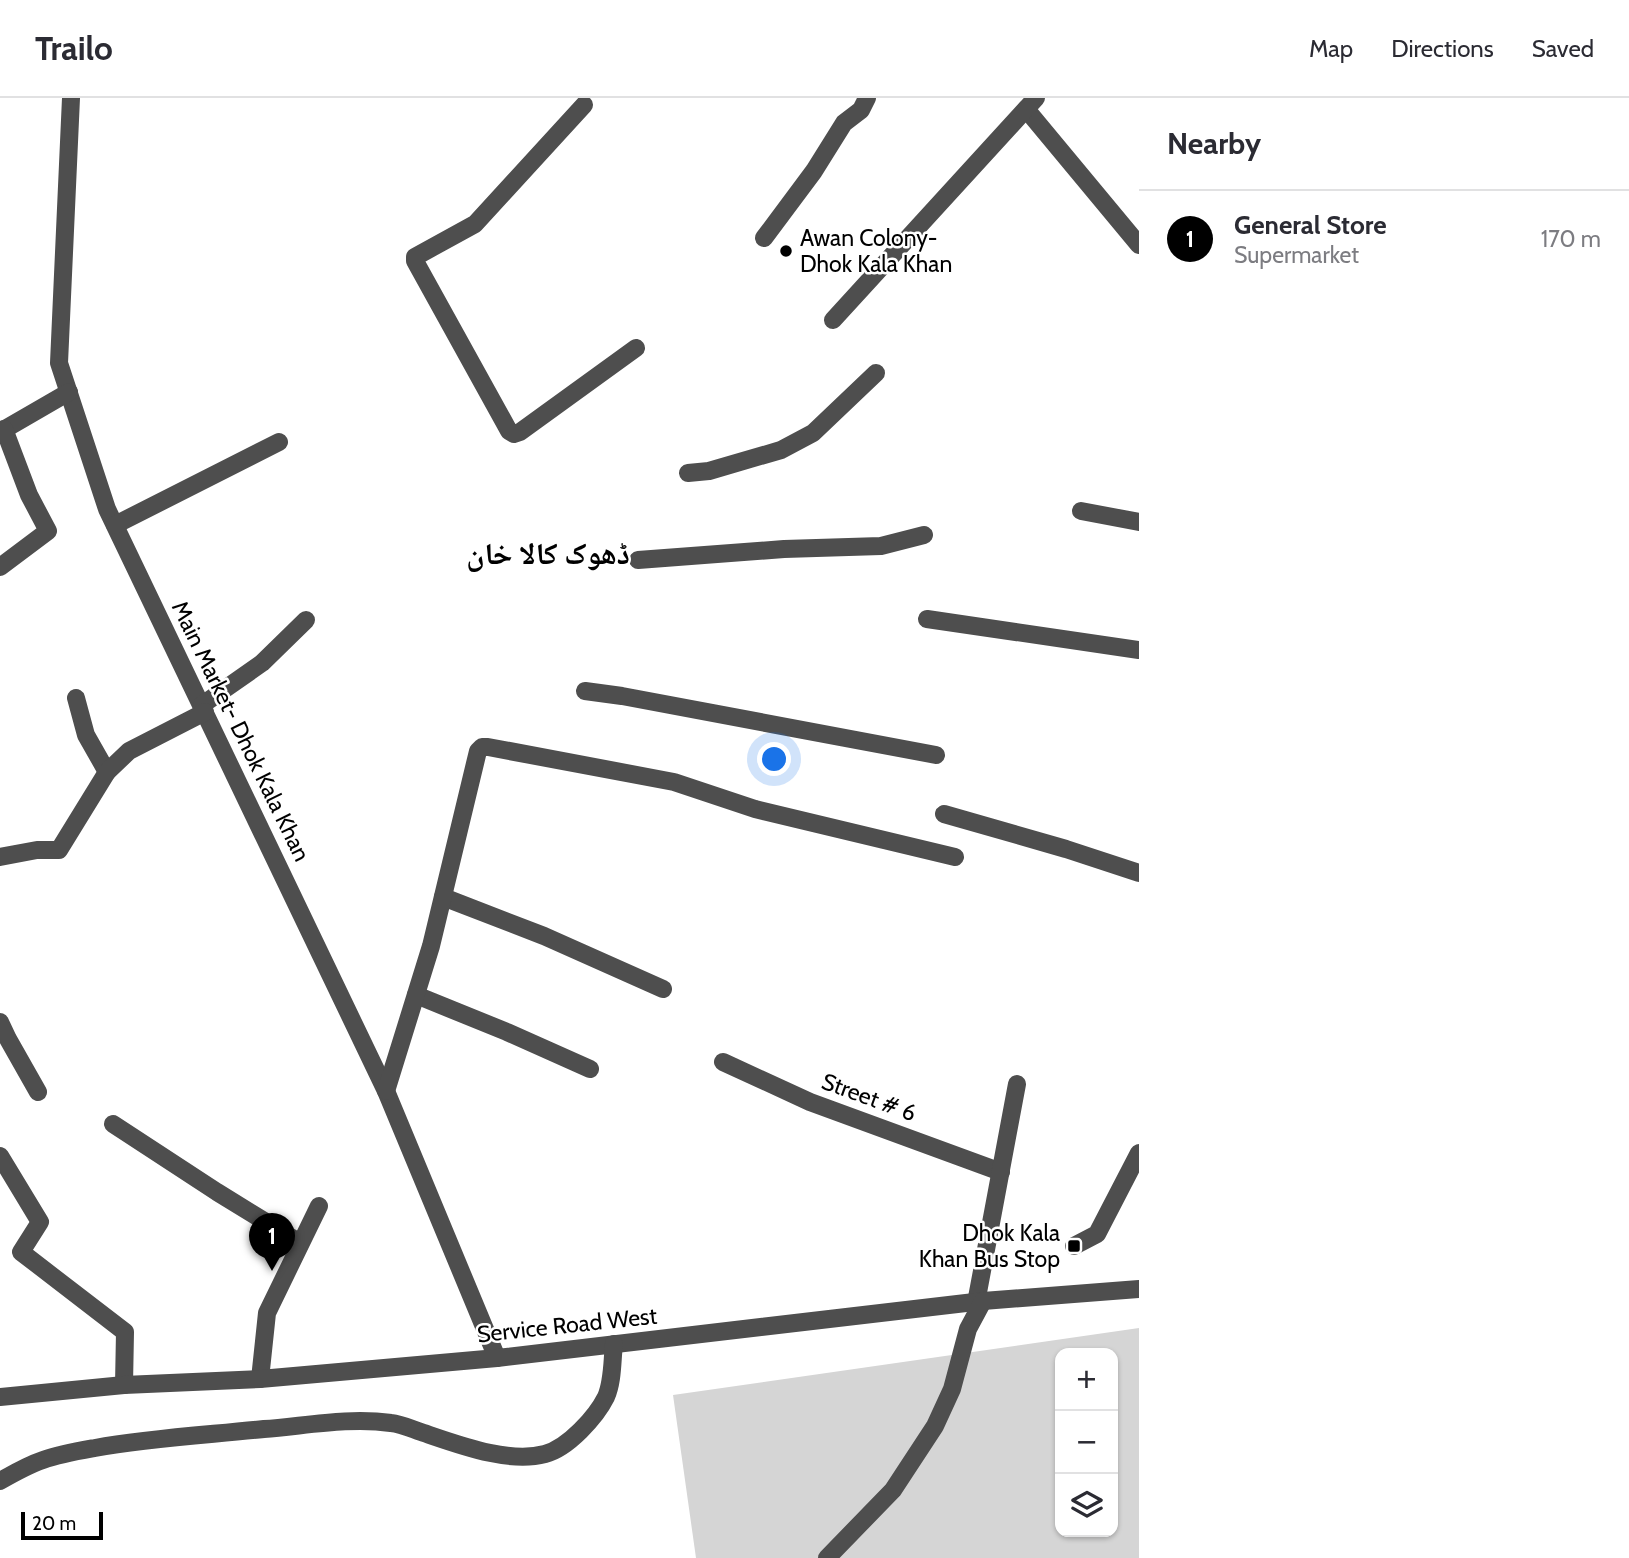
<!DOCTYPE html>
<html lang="en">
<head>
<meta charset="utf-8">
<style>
	:root { --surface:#fff; --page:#f2f2f3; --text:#2b2b33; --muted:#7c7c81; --line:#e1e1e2; --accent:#000 }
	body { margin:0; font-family:Cabin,"Noto Naskh Arabic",sans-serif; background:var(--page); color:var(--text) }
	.controls { position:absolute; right:21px; bottom:21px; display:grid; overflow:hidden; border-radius:14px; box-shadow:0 2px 5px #0004 }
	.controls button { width:63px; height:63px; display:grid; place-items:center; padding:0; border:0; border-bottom:2px solid var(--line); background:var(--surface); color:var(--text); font:35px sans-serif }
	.scale { position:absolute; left:21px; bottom:18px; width:82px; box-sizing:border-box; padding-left:7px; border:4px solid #000; border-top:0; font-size:19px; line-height:24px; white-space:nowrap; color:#000; -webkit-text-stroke:5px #fff; paint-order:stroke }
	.you { position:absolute; left:775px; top:662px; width:24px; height:24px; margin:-18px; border:5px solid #fff; border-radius:50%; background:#1a73e8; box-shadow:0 0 0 10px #1a73e833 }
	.badge { display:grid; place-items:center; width:46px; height:46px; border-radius:50%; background:var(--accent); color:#fff; font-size:23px; font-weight:700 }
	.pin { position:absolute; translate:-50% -58px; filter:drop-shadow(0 2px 4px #0008) }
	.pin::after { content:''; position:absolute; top:37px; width:24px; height:21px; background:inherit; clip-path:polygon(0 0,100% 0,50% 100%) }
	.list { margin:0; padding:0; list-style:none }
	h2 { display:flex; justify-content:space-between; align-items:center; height:91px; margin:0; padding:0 28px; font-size:30px }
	h2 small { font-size:23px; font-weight:400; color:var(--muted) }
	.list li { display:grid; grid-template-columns:46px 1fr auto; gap:21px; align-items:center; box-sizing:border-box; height:98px; padding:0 28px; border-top:2px solid var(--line) }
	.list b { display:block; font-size:26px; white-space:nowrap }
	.list p { margin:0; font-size:23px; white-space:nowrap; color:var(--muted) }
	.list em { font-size:23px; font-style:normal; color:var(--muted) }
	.icon { flex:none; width:38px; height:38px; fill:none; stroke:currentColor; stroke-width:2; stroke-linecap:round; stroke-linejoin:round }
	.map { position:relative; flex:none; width:1139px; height:1460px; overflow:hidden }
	header { display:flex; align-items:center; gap:42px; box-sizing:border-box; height:98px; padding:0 35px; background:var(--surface); border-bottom:2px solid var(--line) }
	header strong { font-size:33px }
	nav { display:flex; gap:38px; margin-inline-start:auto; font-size:24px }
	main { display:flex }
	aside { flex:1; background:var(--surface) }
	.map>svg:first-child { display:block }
</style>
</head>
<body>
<header>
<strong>Trailo</strong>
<nav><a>Map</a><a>Directions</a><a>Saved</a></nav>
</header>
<main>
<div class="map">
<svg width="1139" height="1460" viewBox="0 0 1139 1460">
	<rect width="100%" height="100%" fill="#fff"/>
	<path fill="#d5d5d5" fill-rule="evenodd" d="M1139 1230V1460H696L673 1297ZM1060 1255H1113V1434H1060Z"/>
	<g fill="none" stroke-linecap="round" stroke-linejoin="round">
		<g stroke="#4e4e4e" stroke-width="18">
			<path d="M71 0 59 265 107 411 386 993 497 1260"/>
			<path d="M584 7 475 126 415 159V163L509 333 514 336 520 334 636 250"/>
			<path d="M1026 11 1139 147"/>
			<path d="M764 140 814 73 844 25 861 12 867 0"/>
			<path d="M833 222 1036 0"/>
			<path d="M0 334 69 294"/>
			<path d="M688 375 709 373 781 352 813 335 876 275"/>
			<path d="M1081 413 1139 424"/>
			<path d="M115 427 279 344"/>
			<path d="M638 462 784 451 881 448 924 437"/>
			<path d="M0 469 48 433 29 397 4 331"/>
			<path d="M927 521 1139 552"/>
			<path d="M585 593 622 598 936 657"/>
			<path d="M76 600 86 637 107 674"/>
			<path d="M202 607 262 565 306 522"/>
			<path d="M944 716 1066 751 1139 775"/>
			<path d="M0 759 37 752H59L107 674 129 653 205 614"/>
			<path d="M443 799 544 838 663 891"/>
			<path d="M416 897 507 934 590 971"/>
			<path d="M0 924 8 941 38 994"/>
			<path d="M723 964 810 1004 1001 1074"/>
			<path d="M386 993 431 848 478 653 482 649H488L674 684 755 711 955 759"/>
			<path d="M113 1026 217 1094 300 1145"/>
			<path d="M0 1058 40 1124 21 1154 125 1234 124 1287"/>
			<path d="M1074 1148 1097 1136 1139 1055"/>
			<path d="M976 1205 1017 986"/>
			<path d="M260 1281 267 1215 319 1108"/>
			<path d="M0 1299 124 1287 260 1281 497 1260 983 1203 1139 1191"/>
			<path d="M0 1383C14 1375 28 1367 43 1362 60 1356 78 1353 95 1350 150 1340 207 1337 264 1331 305 1328 349 1319 391 1325 401 1326 412 1331 421 1334 457 1346 508 1366 545 1356 568 1350 596 1319 606 1299 613 1283 612 1263 614 1246"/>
			<path d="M827 1460 893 1392 935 1328 952 1291 968 1231 983 1203"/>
		</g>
	</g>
	<g fill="#000" stroke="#fff" stroke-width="2.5">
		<circle cx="786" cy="153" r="7"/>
		<rect x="1067" y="1141" width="14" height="14" rx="3.5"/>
	</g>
	<g text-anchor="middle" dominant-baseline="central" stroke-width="5" stroke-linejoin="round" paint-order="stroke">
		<g font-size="23" fill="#000" stroke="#fff" text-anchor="start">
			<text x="800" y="140">Awan Colony-<tspan x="800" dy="26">Dhok Kala Khan</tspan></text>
			<text x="1060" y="1135" text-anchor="end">Dhok Kala<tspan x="1060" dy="26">Khan Bus Stop</tspan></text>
		</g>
		<g font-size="23" fill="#000" stroke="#fff">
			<text transform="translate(241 633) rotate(64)">Main Market- Dhok Kala Khan</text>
			<text transform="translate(869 999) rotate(20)">Street # 6</text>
			<text transform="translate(567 1227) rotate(-6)">Service Road West</text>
		</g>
		<g font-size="30" font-weight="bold" fill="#000" stroke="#fff">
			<text x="548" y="455">ڈھوک کالا خان</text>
		</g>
	</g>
</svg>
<div class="controls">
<button>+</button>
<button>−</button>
<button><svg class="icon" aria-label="layers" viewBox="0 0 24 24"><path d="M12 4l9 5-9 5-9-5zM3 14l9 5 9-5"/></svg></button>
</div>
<div class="scale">20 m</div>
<div class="you"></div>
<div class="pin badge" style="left:272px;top:1173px">1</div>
</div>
<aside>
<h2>Nearby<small></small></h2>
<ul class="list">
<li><span class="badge">1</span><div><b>General Store</b><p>Supermarket</p></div><em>170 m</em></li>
</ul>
</aside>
</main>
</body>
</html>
